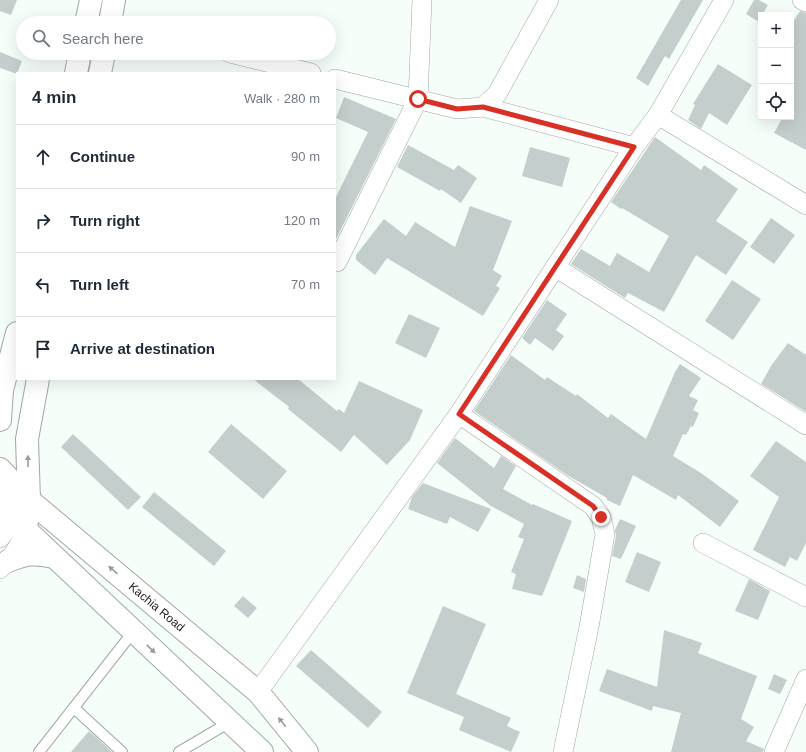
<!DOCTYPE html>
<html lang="en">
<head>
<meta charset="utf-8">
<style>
	:root { --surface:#fff; --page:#f2f2f3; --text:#1f2937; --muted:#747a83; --line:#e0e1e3 }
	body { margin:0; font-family:Arial,sans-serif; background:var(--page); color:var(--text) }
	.controls { position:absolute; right:12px; top:12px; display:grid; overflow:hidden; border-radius:0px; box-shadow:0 4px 16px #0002 }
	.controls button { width:36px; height:36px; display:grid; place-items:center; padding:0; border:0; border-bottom:1px solid var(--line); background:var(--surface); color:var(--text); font:20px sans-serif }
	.stop { position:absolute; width:12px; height:12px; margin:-9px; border:3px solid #d93025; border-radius:50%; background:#fff }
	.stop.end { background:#d93025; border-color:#fff; box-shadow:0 1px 4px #0008 }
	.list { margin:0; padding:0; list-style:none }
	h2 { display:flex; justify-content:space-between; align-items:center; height:52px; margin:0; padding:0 16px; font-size:17px }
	h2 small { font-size:13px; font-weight:400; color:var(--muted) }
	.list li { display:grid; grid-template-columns:26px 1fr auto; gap:12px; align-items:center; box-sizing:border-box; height:64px; padding:0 16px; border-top:1px solid var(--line) }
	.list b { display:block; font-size:15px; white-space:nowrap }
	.list em { font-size:13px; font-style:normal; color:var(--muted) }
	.icon { flex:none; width:22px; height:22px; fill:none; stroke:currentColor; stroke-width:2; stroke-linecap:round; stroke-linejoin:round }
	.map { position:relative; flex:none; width:806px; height:752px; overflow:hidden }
	.search { position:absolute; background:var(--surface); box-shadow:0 4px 16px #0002; left:16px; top:16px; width:320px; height:44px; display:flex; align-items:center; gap:10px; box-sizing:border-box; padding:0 14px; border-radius:22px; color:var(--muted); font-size:15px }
	.panel { position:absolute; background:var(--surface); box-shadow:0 4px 16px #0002; left:16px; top:72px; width:320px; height:308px; border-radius:0px }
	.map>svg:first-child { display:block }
</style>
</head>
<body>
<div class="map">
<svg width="806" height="752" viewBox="0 0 806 752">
	<rect width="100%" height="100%" fill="#f5fef9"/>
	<g fill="#c4cecc">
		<path d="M0 0H17L11 15 0 11Z"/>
		<path d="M681 0H703L669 59 665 56 648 86 636 78Z"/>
		<path d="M754 0H759L768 5 762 15H761L759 22 746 14Z"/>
		<path d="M800 11 806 13V150L774 133 783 117H791V25Z"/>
		<path d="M0 52 22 61 17 74 0 68Z"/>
		<path d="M718 64 752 85 727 125 709 113 701 129 688 120 695 105 693 104Z"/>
		<path d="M344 97 396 119 335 241V199L368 132 336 118Z"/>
		<path d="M655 137 701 170 704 165 738 189 716 221 748 242 726 275 696 255 664 312 628 293 625 298 571 264 581 249 610 266 617 253 649 272 669 236 622 208 621 209 611 202Z"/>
		<path d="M408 145 454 170 458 165 477 178 461 203 441 189 440 191 397 167Z"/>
		<path d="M530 147 570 158 562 187 522 176Z"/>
		<path d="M470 206 512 221 493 270 502 276 496 286 500 288 483 316 387 258 375 275 356 260V255L384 219 406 236 415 222 455 247Z"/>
		<path d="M771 218 795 235 774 264 750 247Z"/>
		<path d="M732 280 761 299 733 340 705 321Z"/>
		<path d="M547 300 567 314 556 330 564 336 553 351 535 338 530 345 522 338Z"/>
		<path d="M409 314 440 328 426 358 395 343Z"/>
		<path d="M788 343 806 355V412L761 384 771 366Z"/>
		<path d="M511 355 545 380 547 377 576 396 577 394 608 418 611 414 646 439 675 372 680 364 701 378 689 396 698 400 693 410 699 413 693 427 691 426 686 435 683 434 673 456 701 473 739 501 720 527 678 495 676 500 633 475 620 506 607 500V498L567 475 474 411Z"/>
		<path d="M253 379H298L337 411 339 409 344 413 359 381 423 410 410 440 387 465 354 435 341 452 288 409 289 407Z"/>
		<path d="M231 424 287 471 263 499 208 452Z"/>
		<path d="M73 434 141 497 128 510 61 447Z"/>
		<path d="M455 438 494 468 501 456 516 466 503 489 532 505 533 504 572 521 542 596 512 589 516 574 511 572 524 539 518 537 524 524 491 506 437 463Z"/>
		<path d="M776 441 806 462V543L797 561 790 557 785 567 753 550 779 497 750 476Z"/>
		<path d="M423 483 491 509 478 532 450 517 447 524 408 509 412 497Z"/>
		<path d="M154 492 226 551 214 566 142 507Z"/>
		<path d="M620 519 636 526 621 559 612 556 616 536 615 530Z"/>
		<path d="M637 552 661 562 649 592 625 582Z"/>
		<path d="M577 575 586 579 584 592 573 588Z"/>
		<path d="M749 579 770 591 758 620 735 611Z"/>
		<path d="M243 596 257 608 248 618 234 606Z"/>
		<path d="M443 606 486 624 456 694 511 718 507 726 520 732 511 752 459 730 464 717 407 693Z"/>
		<path d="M664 630 702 643 698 653 757 676 741 719 754 727 746 741 764 749 763 752H671L681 713 653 706 652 711 599 691 607 669 657 687Z"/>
		<path d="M311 650 382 712 368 728 296 666Z"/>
		<path d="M774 674 787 680 780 694 768 689Z"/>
		<path d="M89 731 96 737 112 752H71Z"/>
	</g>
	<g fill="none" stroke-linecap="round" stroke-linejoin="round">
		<g stroke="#a0a8a3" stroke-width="12">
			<g id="lane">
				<path d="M74 708 122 752"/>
				<path d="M39 752 133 632"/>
				<path d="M179 752 230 722"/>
			</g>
		</g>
		<g stroke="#a0a8a3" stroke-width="20">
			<g id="street">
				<path d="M802 0 806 2"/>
				<path d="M230 53 311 73"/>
				<path d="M335 79 457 109 483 107 497 94 549 0"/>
				<path d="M483 107 634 147"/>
				<path d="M658 115 806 205"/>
				<path d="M337 262 418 99 422 0"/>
				<path d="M555 267 806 425"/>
				<path d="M459 414 593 506 601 517 605 534 589 627 563 752"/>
				<path d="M0 538 13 521"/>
				<path d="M703 543 806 597"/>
				<path d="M0 569C12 558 20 546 26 530"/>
				<path d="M258 692 459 414 634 147 658 115 724 0"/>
				<path d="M774 752 806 679"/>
			</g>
		</g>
		<g stroke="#a0a8a3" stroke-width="24">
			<g id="primary">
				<path d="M86 23 91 0"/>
				<path d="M110 23 114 0"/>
				<path d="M76 73 80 53"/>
				<path d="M100 73 104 53"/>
				<path d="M0 420 2 390 17 333"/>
				<path d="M0 477 13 521"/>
				<path d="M26 530 29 500 27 439 38 379"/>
			</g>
		</g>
		<g stroke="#a0a8a3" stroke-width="24">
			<g id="highway">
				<path d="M0 391 2 390"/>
				<path id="s1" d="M0 469 29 500 258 692 307 752"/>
				<path d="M0 508 13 521 26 530 262 752"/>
				<path d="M8 561C27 553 34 553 54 557"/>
			</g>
		</g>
		<use href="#lane" stroke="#fff" stroke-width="10"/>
		<use href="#street" stroke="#fff" stroke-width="19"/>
		<use href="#primary" stroke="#fff" stroke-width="22"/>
		<use href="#highway" stroke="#fff" stroke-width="22"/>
	</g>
	<defs><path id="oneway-solid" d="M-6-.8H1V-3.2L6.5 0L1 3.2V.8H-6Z"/></defs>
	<g fill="#9b9c9c">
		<use href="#oneway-solid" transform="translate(28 461) rotate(-91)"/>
		<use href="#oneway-solid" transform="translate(113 570) rotate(-140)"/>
		<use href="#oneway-solid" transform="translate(151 649) rotate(43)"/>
		<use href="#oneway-solid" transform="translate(282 722) rotate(-129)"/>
	</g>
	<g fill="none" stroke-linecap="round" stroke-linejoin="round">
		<path stroke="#d93025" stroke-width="5" d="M418 99 457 109 483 107 634 147 459 414 593 506 601 517"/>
	</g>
	<g text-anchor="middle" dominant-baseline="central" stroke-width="4" stroke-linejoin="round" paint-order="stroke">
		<g font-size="12" fill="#212422" stroke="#fff">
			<text stroke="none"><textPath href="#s1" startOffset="209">Kachia Road</textPath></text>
		</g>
	</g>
</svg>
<div class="controls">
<button>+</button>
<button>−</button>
<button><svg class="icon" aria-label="locate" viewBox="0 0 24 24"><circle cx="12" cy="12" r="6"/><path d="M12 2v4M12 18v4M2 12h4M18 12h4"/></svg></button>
</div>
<div class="stop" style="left:418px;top:99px"></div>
<div class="stop end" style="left:601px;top:517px"></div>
<div class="search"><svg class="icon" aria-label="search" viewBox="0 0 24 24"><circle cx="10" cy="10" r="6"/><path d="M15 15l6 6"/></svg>Search here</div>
<section class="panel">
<h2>4 min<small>Walk · 280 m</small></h2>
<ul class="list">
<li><svg class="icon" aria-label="ahead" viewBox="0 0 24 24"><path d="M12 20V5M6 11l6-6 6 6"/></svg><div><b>Continue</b></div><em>90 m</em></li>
<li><svg class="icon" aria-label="right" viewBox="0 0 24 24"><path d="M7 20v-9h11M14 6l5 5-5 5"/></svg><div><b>Turn right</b></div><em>120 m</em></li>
<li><svg class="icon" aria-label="left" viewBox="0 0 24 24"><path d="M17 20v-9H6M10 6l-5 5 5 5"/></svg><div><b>Turn left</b></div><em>70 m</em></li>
<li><svg class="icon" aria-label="arrive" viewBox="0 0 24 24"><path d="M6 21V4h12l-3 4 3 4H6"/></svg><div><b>Arrive at destination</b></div></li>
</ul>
</section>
</div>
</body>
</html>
